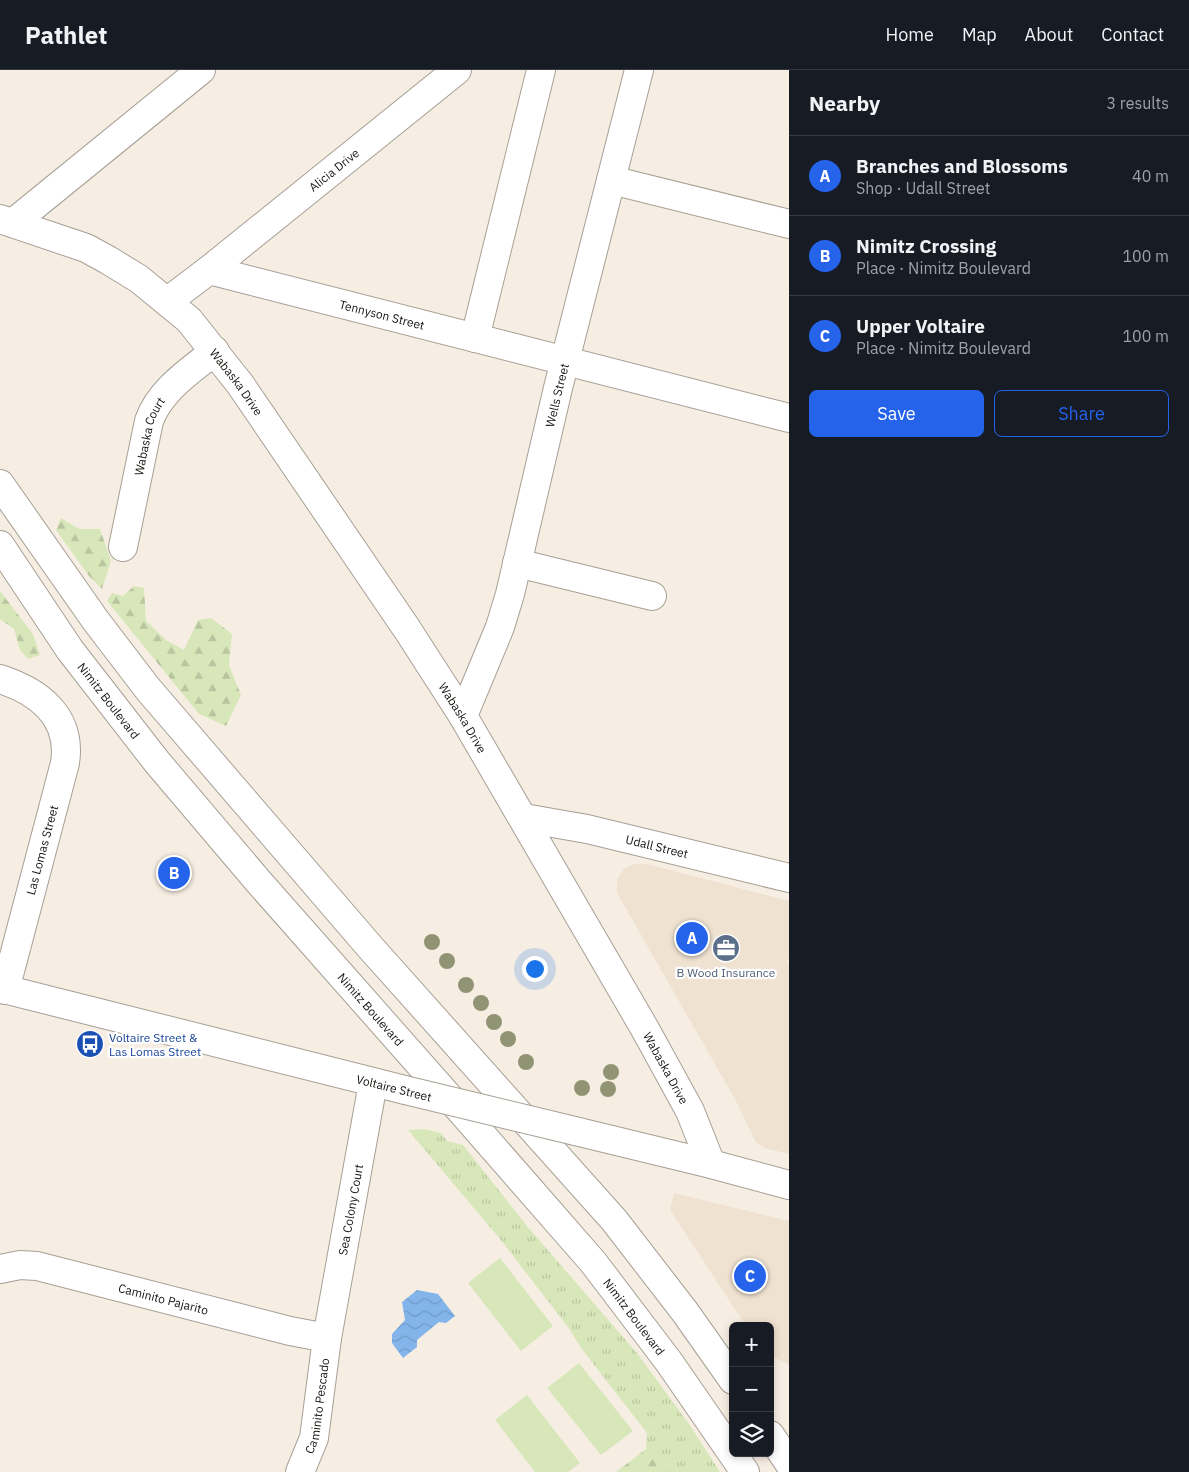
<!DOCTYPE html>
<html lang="en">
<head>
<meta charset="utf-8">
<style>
	:root { --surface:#171b24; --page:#242831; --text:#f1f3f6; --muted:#9ea1a6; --line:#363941; --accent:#2563eb }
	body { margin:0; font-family:"IBM Plex Sans",sans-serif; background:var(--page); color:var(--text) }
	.controls { position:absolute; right:15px; bottom:15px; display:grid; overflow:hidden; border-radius:8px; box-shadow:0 2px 8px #0003 }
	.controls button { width:45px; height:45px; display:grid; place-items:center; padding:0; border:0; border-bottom:1px solid var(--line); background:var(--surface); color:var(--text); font:25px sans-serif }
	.you { position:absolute; left:534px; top:898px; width:18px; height:18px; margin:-12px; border:4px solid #fff; border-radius:50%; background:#1a73e8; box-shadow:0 0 0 8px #1a73e833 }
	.badge { display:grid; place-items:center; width:32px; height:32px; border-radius:50%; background:var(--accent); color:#fff; font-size:16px; font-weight:700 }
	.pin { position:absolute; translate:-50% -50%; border:2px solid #fff; box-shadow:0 1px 5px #0006 }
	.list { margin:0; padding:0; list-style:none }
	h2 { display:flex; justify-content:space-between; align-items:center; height:65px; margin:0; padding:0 20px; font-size:21px }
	h2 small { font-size:16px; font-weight:400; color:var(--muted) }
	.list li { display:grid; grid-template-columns:32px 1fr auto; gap:15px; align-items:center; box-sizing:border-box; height:80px; padding:0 20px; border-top:1px solid var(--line) }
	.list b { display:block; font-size:19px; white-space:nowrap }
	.list p { margin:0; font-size:16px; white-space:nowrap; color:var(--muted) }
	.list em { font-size:16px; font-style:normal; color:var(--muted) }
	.actions { display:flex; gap:10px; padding:15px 20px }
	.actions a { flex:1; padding:11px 0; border:1px solid var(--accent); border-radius:8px; text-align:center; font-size:18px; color:var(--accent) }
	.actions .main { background:var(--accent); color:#fff }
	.icon { flex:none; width:28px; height:28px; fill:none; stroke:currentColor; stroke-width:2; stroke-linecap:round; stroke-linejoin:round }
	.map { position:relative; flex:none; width:789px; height:1402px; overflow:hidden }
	header { display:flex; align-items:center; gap:30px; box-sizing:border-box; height:70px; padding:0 25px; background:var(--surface); border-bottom:1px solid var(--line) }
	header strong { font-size:24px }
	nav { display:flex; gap:28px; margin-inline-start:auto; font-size:18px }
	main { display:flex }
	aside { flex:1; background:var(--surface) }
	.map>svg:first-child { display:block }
</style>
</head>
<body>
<header>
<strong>Pathlet</strong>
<nav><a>Home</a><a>Map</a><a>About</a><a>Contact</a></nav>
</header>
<main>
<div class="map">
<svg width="789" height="1402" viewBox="0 0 789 1402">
	<defs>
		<pattern id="grass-tufts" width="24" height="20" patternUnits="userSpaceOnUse" patternTransform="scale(1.25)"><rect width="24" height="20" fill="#d8e7ba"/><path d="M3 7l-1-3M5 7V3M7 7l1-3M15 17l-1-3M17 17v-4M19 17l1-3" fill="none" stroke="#b9c59f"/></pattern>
		<pattern id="forest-firs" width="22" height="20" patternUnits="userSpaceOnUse" patternTransform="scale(1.25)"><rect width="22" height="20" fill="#d8e7ba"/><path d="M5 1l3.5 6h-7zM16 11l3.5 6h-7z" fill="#b9c59f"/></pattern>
		<pattern id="water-waves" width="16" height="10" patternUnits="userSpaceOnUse" patternTransform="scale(1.25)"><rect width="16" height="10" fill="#83b5ea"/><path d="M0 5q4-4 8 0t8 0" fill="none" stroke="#709bc8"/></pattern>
	</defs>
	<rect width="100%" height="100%" fill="#f7eee3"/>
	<g fill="#f0e2d1">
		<path d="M634 794H647L789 831V886L787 893H789V1084L764 1078 755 1071 735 1029 617 823V809L624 799Z"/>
		<path d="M674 1123 789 1151V1295L770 1285V1256H746L670 1140Z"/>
	</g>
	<path fill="url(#grass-tufts)" d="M425 1059 441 1063 447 1071 463 1075 527 1156 637 1283 689 1354 720 1402H679L646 1379 647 1363 581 1278 568 1257 500 1169 408 1060Z"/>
	<g fill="url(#forest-firs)">
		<path d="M61 448 79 459H100L111 491 102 519 89 506 56 460Z"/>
		<path d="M134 516 144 518 146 551 166 570 184 580 198 550 211 548 232 564 229 595 241 625 226 656 199 644 107 531 112 523 123 526Z"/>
		<path d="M0 521 33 564 40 585 28 589 20 580 14 559 0 549Z"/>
		<path d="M646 1379 679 1402H616Z"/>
	</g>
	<g fill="#d8e7ba">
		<path d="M500 1188 553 1256 521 1281 468 1213Z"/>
		<path d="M579 1293 633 1361 601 1385 547 1318Z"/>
		<path d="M527 1325 580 1393 568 1402H535L495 1350Z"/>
	</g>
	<path fill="url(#water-waves)" d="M417 1220 438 1224 455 1246 446 1253 439 1252 417 1270V1277L403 1288 392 1273V1264L405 1250 402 1232Z"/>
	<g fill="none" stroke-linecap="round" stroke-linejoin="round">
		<g stroke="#a79f95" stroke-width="30">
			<g id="minor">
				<path d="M611 110 789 154"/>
				<path d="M13 153 201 0"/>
				<path id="s1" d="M209 200 457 0"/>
				<path id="s2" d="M168 231 209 200 789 348"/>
				<path d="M475 268 541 0"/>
				<path id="s3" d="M123 477 149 351C160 320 190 301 215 281"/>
				<path d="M517 493 652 526"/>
				<path d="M0 609C40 622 72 647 65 693L5 920"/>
				<path id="s4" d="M463 646 500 557 510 524 558 318 639 0"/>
				<path id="s5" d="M524 748 587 759 789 808"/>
				<path id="s6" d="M0 1199 20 1195 37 1196 290 1261 327 1268"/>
				<path id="s7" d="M300 1402 314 1368 327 1268 373 1013"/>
			</g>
		</g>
		<g stroke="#a79f95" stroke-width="30">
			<g id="major">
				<path id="s8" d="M0 149 86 178 108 190 139 209 189 250 240 314 407 559 463 646 645 959 690 1041 711 1094"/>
				<path d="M0 414 96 551 148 619 370 877 614 1150 685 1242 733 1310"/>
				<path id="s9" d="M0 475 70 580 157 692 258 811 462 1042 593 1192 669 1292 745 1402"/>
				<path d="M0 918 405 1020"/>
				<path d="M575 1061 711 1094 789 1115"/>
				<path d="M770 1365 789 1393"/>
			</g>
		</g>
		<use href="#minor" stroke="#fff" stroke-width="28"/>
		<use href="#major" stroke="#fff" stroke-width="28"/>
		<g stroke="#a79f95" stroke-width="30" stroke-linecap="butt">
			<path id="major-bridge" d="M405 1020 575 1061"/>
		</g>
		<use href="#major-bridge" stroke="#fff" stroke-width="28"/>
	</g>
	<g fill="#919474">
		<circle cx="432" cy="872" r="8"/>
		<circle cx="447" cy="891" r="8"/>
		<circle cx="466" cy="915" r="8"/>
		<circle cx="481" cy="933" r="8"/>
		<circle cx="494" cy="952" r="8"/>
		<circle cx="508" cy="969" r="8"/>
		<circle cx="526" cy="992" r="8"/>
		<circle cx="611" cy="1002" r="8"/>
		<circle cx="582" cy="1018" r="8"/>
		<circle cx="608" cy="1019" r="8"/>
	</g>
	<defs>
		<g id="office-disc" transform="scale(1.4375)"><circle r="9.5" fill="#5c6f8a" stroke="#fff"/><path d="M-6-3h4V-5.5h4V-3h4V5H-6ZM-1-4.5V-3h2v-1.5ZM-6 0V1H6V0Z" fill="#fff"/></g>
		<g id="bus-disc" transform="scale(1.4375)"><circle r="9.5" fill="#1a4fb4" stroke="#fff"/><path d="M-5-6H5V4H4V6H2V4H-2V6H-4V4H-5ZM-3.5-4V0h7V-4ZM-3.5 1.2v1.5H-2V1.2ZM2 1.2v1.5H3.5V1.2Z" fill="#fff"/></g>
	</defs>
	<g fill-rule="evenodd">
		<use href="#office-disc" x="726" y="878"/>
		<use href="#bus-disc" x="90" y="974"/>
	</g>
	<g text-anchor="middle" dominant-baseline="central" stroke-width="4.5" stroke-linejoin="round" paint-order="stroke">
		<g font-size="12" fill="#181511" stroke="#fff">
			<text stroke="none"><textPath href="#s1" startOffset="160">Alicia Drive</textPath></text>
			<text stroke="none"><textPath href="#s2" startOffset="230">Tennyson Street</textPath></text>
			<text stroke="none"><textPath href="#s8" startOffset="295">Wabaska Drive</textPath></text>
			<text stroke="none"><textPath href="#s4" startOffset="335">Wells Street</textPath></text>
			<text stroke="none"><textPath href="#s3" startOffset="114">Wabaska Court</textPath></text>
			<text stroke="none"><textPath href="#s9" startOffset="190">Nimitz Boulevard</textPath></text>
			<text stroke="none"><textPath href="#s8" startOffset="700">Wabaska Drive</textPath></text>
			<text stroke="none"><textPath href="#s5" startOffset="136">Udall Street</textPath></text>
			<text transform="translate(42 780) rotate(-75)">Las Lomas Street</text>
			<text stroke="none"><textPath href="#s9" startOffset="595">Nimitz Boulevard</textPath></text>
			<text stroke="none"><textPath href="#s8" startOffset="1105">Wabaska Drive</textPath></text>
			<text transform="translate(394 1018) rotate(14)">Voltaire Street</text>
			<text stroke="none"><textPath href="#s7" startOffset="268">Sea Colony Court</textPath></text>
			<text stroke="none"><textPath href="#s6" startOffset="168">Caminito Pajarito</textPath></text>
			<text stroke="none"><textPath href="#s9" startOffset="1000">Nimitz Boulevard</textPath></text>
			<text stroke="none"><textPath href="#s7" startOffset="69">Caminito Pescado</textPath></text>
		</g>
		<g font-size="12" fill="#4e5e75" stroke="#fff">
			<text x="726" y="902">B Wood Insurance</text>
		</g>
		<g font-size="12" fill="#164399" stroke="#fff" text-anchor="start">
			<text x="109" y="967">Voltaire Street &amp;<tspan x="109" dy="14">Las Lomas Street</tspan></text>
		</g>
	</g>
</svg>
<div class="controls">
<button>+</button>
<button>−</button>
<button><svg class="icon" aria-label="layers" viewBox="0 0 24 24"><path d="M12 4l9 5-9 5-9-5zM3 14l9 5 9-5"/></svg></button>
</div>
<div class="you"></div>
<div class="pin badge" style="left:692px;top:868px">A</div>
<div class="pin badge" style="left:174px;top:803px">B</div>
<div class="pin badge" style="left:750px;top:1206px">C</div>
</div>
<aside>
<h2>Nearby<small>3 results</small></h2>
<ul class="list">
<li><span class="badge">A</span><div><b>Branches and Blossoms</b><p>Shop · Udall Street</p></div><em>40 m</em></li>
<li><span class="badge">B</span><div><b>Nimitz Crossing</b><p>Place · Nimitz Boulevard</p></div><em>100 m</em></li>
<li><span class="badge">C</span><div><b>Upper Voltaire</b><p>Place · Nimitz Boulevard</p></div><em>100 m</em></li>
</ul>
<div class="actions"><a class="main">Save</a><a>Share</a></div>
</aside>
</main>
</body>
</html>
